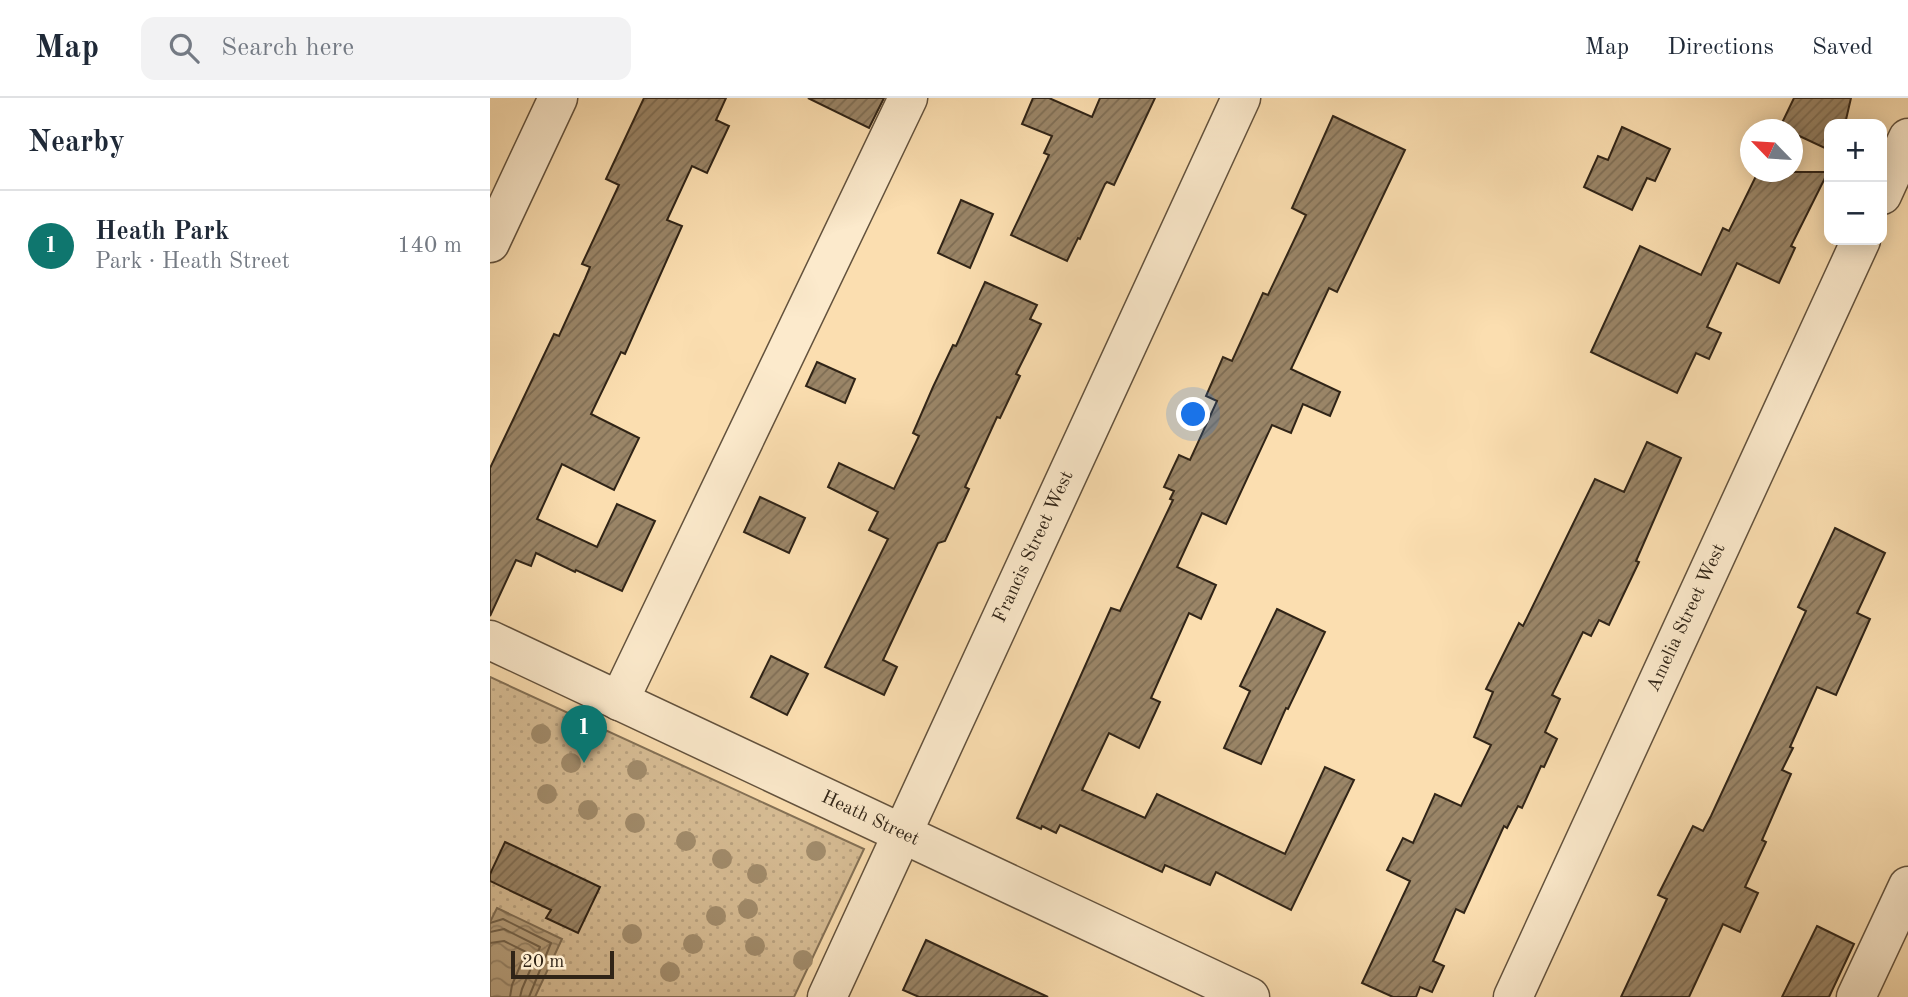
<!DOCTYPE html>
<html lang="en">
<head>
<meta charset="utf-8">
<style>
	:root { --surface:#fff; --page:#f2f2f3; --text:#1f2937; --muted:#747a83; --line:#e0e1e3; --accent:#0f766e }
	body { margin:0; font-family:"Old Standard TT",serif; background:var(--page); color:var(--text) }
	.controls { position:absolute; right:21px; top:21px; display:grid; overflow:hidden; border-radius:14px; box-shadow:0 4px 18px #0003 }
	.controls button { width:63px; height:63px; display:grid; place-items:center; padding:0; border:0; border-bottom:2px solid var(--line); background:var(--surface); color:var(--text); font:35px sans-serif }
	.compass { position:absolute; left:1250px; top:21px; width:63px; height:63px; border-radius:50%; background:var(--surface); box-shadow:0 4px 18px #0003; rotate:295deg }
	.scale { position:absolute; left:21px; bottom:18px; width:103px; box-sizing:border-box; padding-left:7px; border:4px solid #302417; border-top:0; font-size:19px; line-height:24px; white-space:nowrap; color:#302417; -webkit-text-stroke:5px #fceacc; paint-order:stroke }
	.you { position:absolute; left:704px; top:317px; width:24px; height:24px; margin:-18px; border:5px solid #fff; border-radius:50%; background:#1a73e8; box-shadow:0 0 0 10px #1a73e833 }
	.badge { display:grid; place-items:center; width:46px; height:46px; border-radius:50%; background:var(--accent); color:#fff; font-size:23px; font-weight:700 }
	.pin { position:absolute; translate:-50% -58px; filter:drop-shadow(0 2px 4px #0008) }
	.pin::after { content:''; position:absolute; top:37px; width:24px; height:21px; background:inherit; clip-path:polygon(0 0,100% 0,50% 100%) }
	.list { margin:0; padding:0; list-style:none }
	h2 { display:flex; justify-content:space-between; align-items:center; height:91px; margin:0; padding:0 28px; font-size:30px }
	h2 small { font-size:23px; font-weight:400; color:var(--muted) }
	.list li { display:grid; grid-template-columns:46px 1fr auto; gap:21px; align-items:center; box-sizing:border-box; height:112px; padding:0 28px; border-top:2px solid var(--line) }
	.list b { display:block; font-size:26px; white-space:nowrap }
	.list p { margin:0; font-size:23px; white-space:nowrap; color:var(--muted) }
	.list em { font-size:23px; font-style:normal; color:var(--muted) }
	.icon { flex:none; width:38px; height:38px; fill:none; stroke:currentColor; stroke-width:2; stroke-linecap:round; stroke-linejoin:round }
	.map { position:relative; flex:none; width:1418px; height:899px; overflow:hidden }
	header { display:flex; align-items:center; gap:42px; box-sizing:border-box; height:98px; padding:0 35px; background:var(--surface); border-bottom:2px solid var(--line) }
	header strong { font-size:33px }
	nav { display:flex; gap:38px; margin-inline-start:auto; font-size:24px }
	.search { width:490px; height:63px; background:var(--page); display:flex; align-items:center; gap:18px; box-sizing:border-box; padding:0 24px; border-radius:14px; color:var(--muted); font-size:26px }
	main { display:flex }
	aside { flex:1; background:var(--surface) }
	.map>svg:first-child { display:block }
</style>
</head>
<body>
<header>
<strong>Map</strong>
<div class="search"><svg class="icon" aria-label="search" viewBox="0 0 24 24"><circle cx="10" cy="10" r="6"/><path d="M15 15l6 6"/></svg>Search here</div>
<nav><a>Map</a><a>Directions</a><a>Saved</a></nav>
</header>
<main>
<aside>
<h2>Nearby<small></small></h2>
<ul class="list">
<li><span class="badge">1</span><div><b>Heath Park</b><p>Park · Heath Street</p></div><em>140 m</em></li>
</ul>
</aside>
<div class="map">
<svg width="1418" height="899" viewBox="0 0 1418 899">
	<defs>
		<pattern id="park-dots" width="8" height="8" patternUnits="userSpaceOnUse" patternTransform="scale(1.75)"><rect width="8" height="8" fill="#d8be96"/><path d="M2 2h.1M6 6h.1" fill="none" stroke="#baa381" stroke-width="1.8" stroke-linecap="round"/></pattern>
		<pattern id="water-waves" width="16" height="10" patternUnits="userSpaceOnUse" patternTransform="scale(1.75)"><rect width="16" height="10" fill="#b69f7c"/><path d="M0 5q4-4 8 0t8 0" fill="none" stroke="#948165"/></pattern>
		<pattern id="building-hatch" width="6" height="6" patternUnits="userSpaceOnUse" patternTransform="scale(1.75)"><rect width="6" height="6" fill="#9a8567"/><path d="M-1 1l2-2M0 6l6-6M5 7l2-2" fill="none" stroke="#7e6d54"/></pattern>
	</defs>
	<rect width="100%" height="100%" fill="#fbdeb0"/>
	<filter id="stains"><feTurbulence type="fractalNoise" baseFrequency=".00286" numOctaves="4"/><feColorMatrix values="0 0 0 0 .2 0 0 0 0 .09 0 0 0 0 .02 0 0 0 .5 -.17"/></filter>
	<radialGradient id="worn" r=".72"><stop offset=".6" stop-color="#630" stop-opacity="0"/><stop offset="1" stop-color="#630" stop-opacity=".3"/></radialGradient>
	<path fill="url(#park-dots)" stroke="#847156" stroke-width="2" d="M0 579 374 751 304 899H0Z"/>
	<path fill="url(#water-waves)" stroke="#806e54" stroke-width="2" d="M7 810 72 841 45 899H0V824Z"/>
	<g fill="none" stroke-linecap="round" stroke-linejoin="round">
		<g stroke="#73624a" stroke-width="2">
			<path d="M0 825 13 821 61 845 39 899"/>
			<path d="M0 834 14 831 50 849 32 891 30 899"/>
			<path d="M0 845 14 843 36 854 22 887 20 899"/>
		</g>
	</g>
	<g fill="url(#building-hatch)" stroke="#302417" stroke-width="2">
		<path d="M154 0H236L226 22 239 28 217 75 202 68 177 122 192 128 135 256 131 254 101 316 149 340 124 392 72 366 47 421 107 449 127 406 165 423 132 493 86 472 85 474 46 455 41 468 26 462 0 518V370L64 236 69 238 95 181 100 169 92 166 129 87 116 81Z"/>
		<path d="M318 0H394L379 30Z"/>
		<path d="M543 0H559L602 19 610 0H665L624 87 617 84 615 86 590 141 588 140 577 163 521 137 559 57 554 55 562 38 532 26Z"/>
		<path d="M1304 0H1361L1355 26H1339V52L1303 35V32L1290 29Z"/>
		<path d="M843 18 915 52 847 194 839 190 801 271 850 294 840 318 813 306 801 335 782 327 736 426 712 415 687 469 726 487 711 521 699 515 661 600 670 604 649 650 619 635 592 692 655 720 667 696 795 756 835 669 864 682 801 812 726 774 720 787 675 767 672 774 570 727 566 735 552 728 551 731 527 720 621 510 630 513 683 402 680 401 684 393 674 389 689 357 700 362 727 303 716 298 733 259 742 263 773 195 778 197 816 117 802 110Z"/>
		<path d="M1132 29 1180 51 1165 83 1157 80 1142 112 1094 89 1108 58 1118 62Z"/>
		<path d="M1268 74H1338L1301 148 1305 150 1289 185 1247 165 1217 229 1231 235 1219 261 1206 255 1187 295 1101 254 1150 148 1211 177 1233 130 1239 133Z"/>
		<path d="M471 102 503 116 480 170 448 155Z"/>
		<path d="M495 184 547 207 540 221 551 226 526 276 530 278 510 320 507 319 475 389 479 391 455 443 448 445 393 562 407 569 394 597 335 569 398 441 379 432 388 414 338 389 349 365 404 391 429 338 423 335 443 289 463 247 466 248Z"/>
		<path d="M327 264 365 281 355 305 316 288Z"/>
		<path d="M1157 344 1191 360 1146 463 1149 464 1119 527 1109 522 1101 538 1093 534 1062 597 1070 601 1055 634 1067 641 1054 669 1051 668 1032 710 1028 708 1017 730 1014 728 974 815 966 811 943 863 954 868 942 894 930 889 926 899H903L872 885 920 783 897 772 913 740 923 745 945 696 971 708 1001 647 984 639 1003 594 996 591 1029 525 1033 528 1105 381 1134 394Z"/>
		<path d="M270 399 315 420 299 455 254 434Z"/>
		<path d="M1345 430 1395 455 1367 515 1380 521 1346 597 1327 589 1300 649 1303 650 1292 672 1301 676 1272 742 1276 744 1255 789 1268 795 1250 834 1233 826 1199 899H1131L1177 801 1168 797 1203 728 1213 733 1221 718 1316 513 1308 509Z"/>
		<path d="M787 511 835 534 798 611 796 610 771 666 734 650 760 593 750 588Z"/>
		<path d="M281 558 318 576 297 617 261 599Z"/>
		<path d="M15 744 110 789 88 835 56 820 61 812 0 783V776Z"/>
		<path d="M1327 828 1364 846 1339 899H1292Z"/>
		<path d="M436 842 489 867 558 899H429L413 892Z"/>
	</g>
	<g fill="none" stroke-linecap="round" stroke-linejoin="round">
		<g stroke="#63523d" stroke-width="41">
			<g id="minor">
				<path d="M1392 97 1418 40"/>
				<path d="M0 145 68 0"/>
				<path d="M0 542 760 899"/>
				<path d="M129 603 418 0"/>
				<path d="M337 899 751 0"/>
				<path d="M1023 899 1371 142"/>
				<path d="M1366 899 1418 788"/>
			</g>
		</g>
		<use href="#minor" stroke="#fceacc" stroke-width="38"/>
	</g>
	<g fill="#a28d6d">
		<circle cx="51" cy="636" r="10"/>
		<circle cx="81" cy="665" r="10"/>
		<circle cx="147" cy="672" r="10"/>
		<circle cx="57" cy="696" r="10"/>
		<circle cx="98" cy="712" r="10"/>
		<circle cx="145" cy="725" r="10"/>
		<circle cx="196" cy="743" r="10"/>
		<circle cx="326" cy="753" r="10"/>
		<circle cx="232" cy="761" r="10"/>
		<circle cx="267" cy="776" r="10"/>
		<circle cx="258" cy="811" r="10"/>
		<circle cx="226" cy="818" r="10"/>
		<circle cx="142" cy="836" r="10"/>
		<circle cx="203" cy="846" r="10"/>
		<circle cx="265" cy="848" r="10"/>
		<circle cx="313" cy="862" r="10"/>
		<circle cx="180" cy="874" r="10"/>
	</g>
	<g text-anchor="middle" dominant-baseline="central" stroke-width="5" stroke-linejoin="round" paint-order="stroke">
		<g font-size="19" fill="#302417" stroke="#fceacc">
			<text transform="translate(544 449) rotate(-65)">Francis Street West</text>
			<text transform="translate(1197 520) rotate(-65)">Amelia Street West</text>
			<text transform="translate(380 721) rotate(25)">Heath Street</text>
		</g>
	</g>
	<rect width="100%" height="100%" filter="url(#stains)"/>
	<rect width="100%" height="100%" fill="url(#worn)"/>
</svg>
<div class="controls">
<button>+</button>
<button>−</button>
</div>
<svg class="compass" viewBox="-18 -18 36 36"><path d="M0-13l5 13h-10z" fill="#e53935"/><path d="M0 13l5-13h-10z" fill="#747a83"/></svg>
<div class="scale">20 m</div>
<div class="you"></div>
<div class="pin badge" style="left:94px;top:665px">1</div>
</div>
</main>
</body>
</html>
